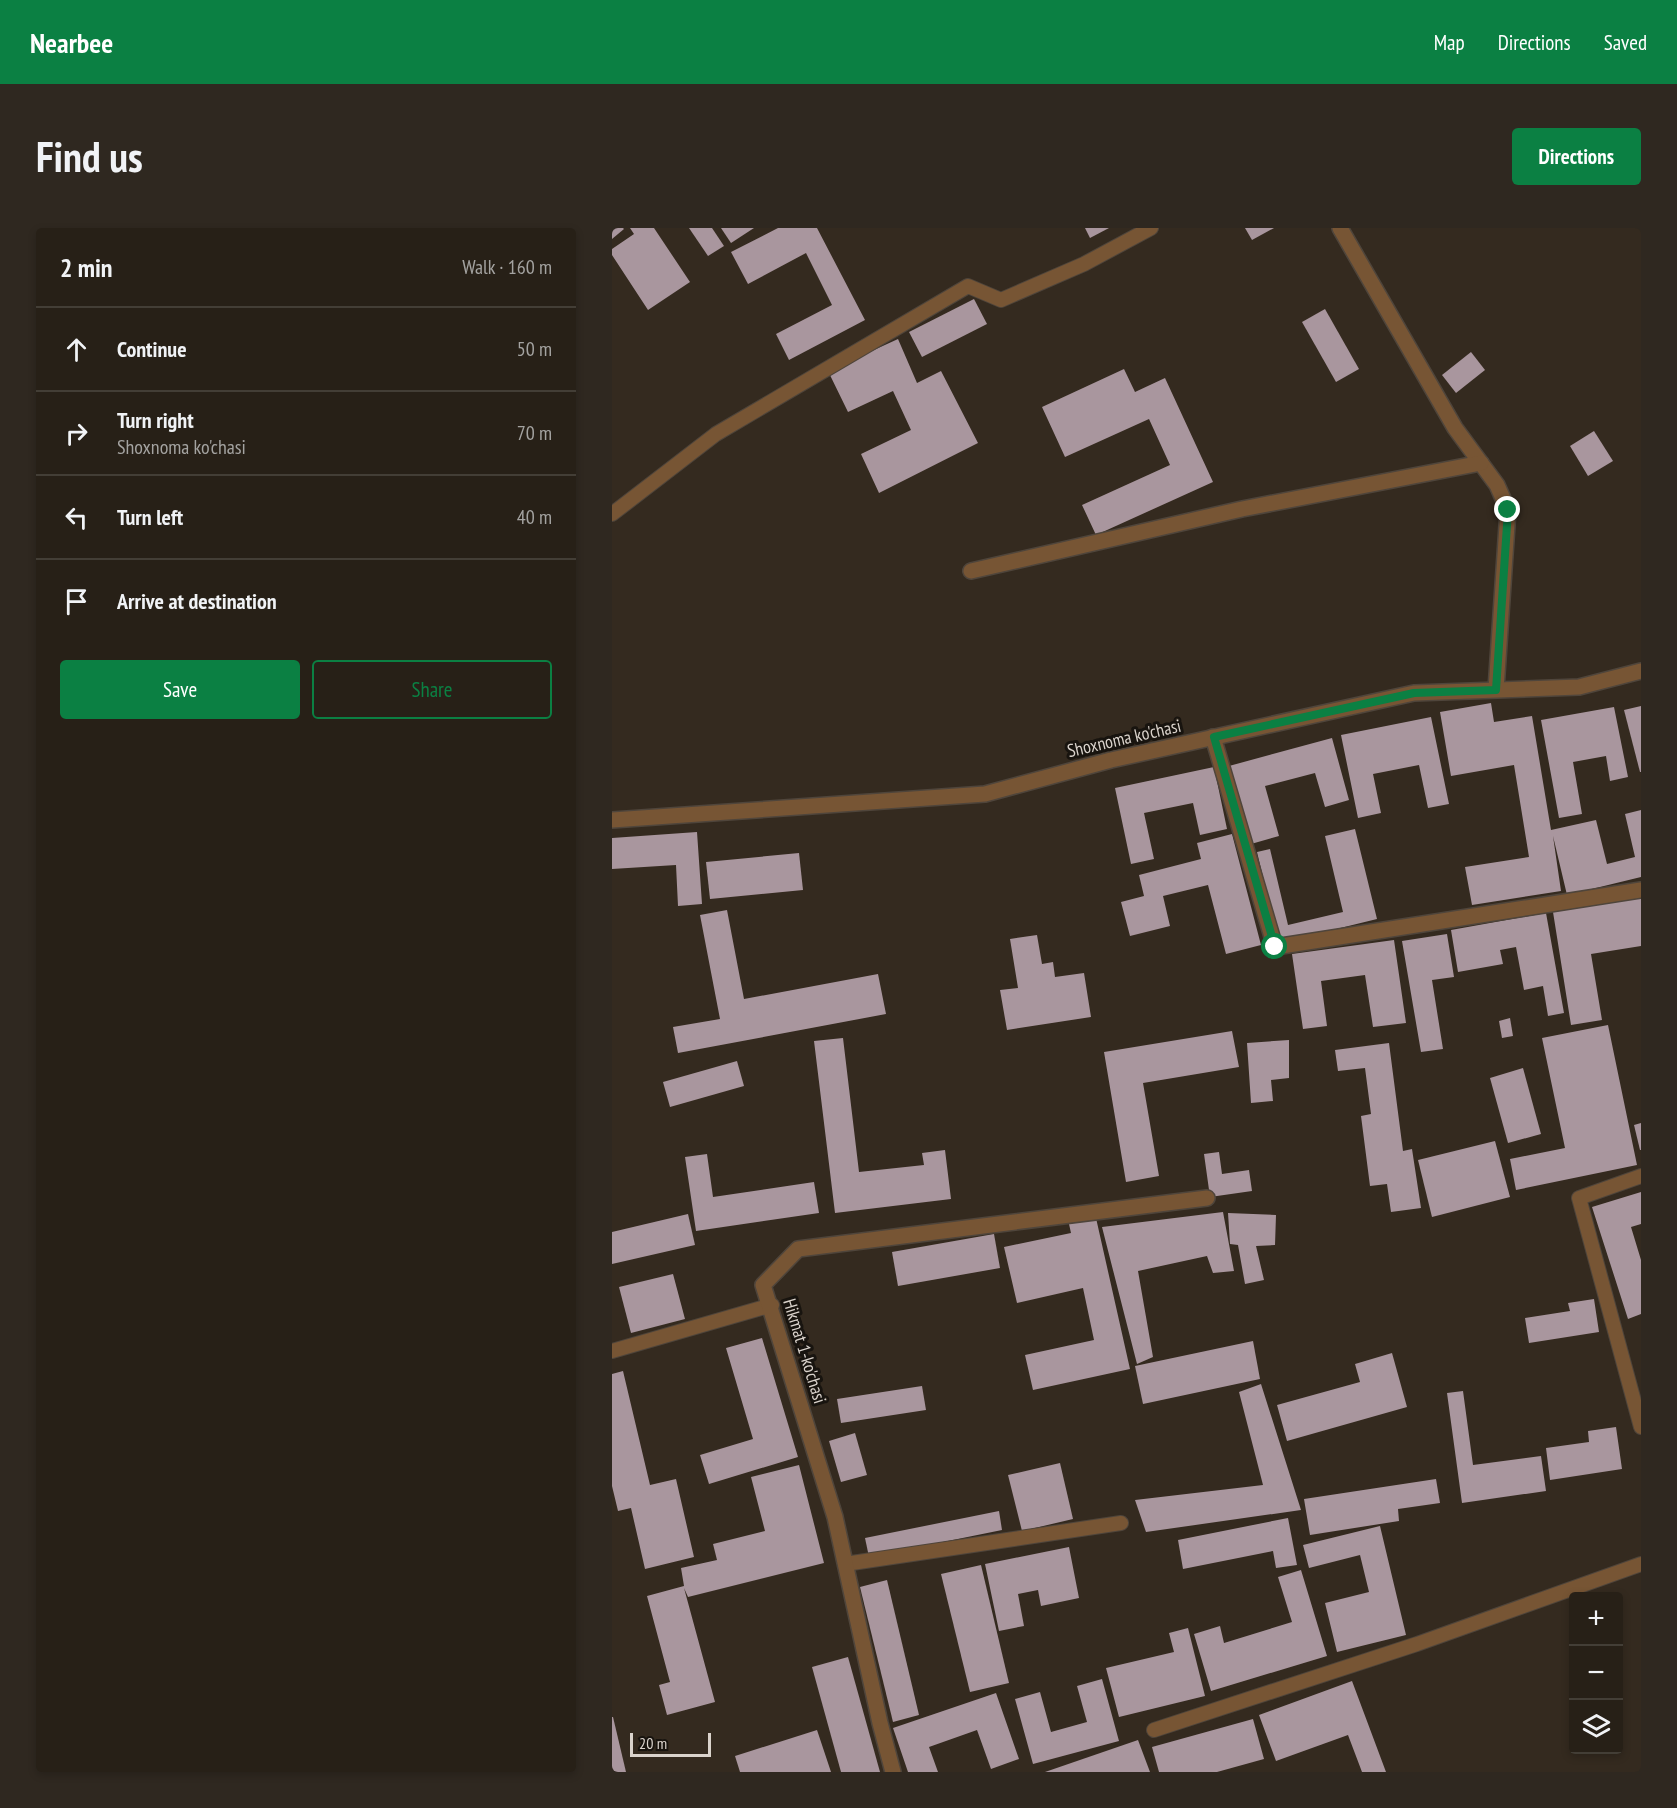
<!DOCTYPE html>
<html lang="en">
<head>
<meta charset="utf-8">
<style>
	:root { --surface:#272017; --page:#2f2820; --text:#f1f3f6; --muted:#a4a3a1; --line:#433e36; --accent:#0b8043 }
	body { margin:0; font-family:"PT Sans Narrow",sans-serif; background:var(--page); color:var(--text) }
	.controls { position:absolute; right:18px; bottom:18px; display:grid; overflow:hidden; border-radius:6px; box-shadow:0 3px 9px #0003 }
	.controls button { width:54px; height:54px; display:grid; place-items:center; padding:0; border:0; border-bottom:2px solid var(--line); background:var(--surface); color:var(--text); font:30px sans-serif }
	.scale { position:absolute; left:18px; bottom:15px; width:81px; box-sizing:border-box; padding-left:6px; border:3px solid #dad3cc; border-top:0; font-size:16px; line-height:21px; white-space:nowrap; color:#dad3cc; -webkit-text-stroke:4px #18140f; paint-order:stroke }
	.stop { position:absolute; width:18px; height:18px; margin:-14px; border:4px solid #0b8043; border-radius:50%; background:#fff }
	.stop.end { background:#0b8043; border-color:#fff; box-shadow:0 2px 6px #0008 }
	.list { margin:0; padding:0; list-style:none }
	h2 { display:flex; justify-content:space-between; align-items:center; height:78px; margin:0; padding:0 24px; font-size:26px }
	h2 small { font-size:20px; font-weight:400; color:var(--muted) }
	.list li { display:grid; grid-template-columns:39px 1fr auto; gap:18px; align-items:center; box-sizing:border-box; height:84px; padding:0 24px; border-top:2px solid var(--line) }
	.list b { display:block; font-size:22px; white-space:nowrap }
	.list p { margin:0; font-size:20px; white-space:nowrap; color:var(--muted) }
	.list em { font-size:20px; font-style:normal; color:var(--muted) }
	.actions { display:flex; gap:12px; padding:18px 24px }
	.actions a { flex:1; padding:14px 0; border:2px solid var(--accent); border-radius:6px; text-align:center; font-size:21px; color:var(--accent) }
	.actions .main { background:var(--accent); color:#fff }
	.icon { flex:none; width:33px; height:33px; fill:none; stroke:currentColor; stroke-width:2; stroke-linecap:round; stroke-linejoin:round }
	.map { position:relative; flex:none; width:1029px; height:1544px; overflow:hidden; border-radius:6px }
	header { display:flex; align-items:center; gap:36px; box-sizing:border-box; height:84px; padding:0 30px; background:var(--accent); color:#fff }
	header strong { font-size:28px }
	nav { display:flex; gap:33px; margin-inline-start:auto; font-size:21px }
	.intro { display:flex; align-items:center; justify-content:space-between; box-sizing:border-box; height:144px; padding:0 36px }
	h1 { margin:0; font-size:42px }
	.button { padding:15px 27px; border-radius:6px; background:var(--accent); color:#fff; font-size:21px; font-weight:700 }
	main { display:flex; gap:36px; padding:0 36px }
	aside { flex:1; background:var(--surface); border-radius:6px; box-shadow:0 3px 9px #0003 }
	.map>svg:first-child { display:block }
</style>
</head>
<body>
<header>
<strong>Nearbee</strong>
<nav><a>Map</a><a>Directions</a><a>Saved</a></nav>
</header>
<div class="intro"><h1>Find us</h1><a class="button">Directions</a></div>
<main>
<aside>
<h2>2 min<small>Walk · 160 m</small></h2>
<ul class="list">
<li><svg class="icon" aria-label="ahead" viewBox="0 0 24 24"><path d="M12 20V5M6 11l6-6 6 6"/></svg><div><b>Continue</b></div><em>50 m</em></li>
<li><svg class="icon" aria-label="right" viewBox="0 0 24 24"><path d="M7 20v-9h11M14 6l5 5-5 5"/></svg><div><b>Turn right</b><p>Shoxnoma ko'chasi</p></div><em>70 m</em></li>
<li><svg class="icon" aria-label="left" viewBox="0 0 24 24"><path d="M17 20v-9H6M10 6l-5 5 5 5"/></svg><div><b>Turn left</b></div><em>40 m</em></li>
<li><svg class="icon" aria-label="arrive" viewBox="0 0 24 24"><path d="M6 21V4h12l-3 4 3 4H6"/></svg><div><b>Arrive at destination</b></div></li>
</ul>
<div class="actions"><a class="main">Save</a><a>Share</a></div>
</aside>
<div class="map">
<svg width="1029" height="1544" viewBox="0 0 1029 1544">
	<rect width="100%" height="100%" fill="#342a1f"/>
	<g fill="#a9969e">
		<path d="M0 0H11L12 1 0 11Z"/>
		<path d="M18 0H42L78 54 36 82 0 27V21L22 6Z"/>
		<path d="M77 0H100L112 18 96 28Z"/>
		<path d="M109 0H142L119 15Z"/>
		<path d="M166 0H205L253 92 177 132 164 106 220 77 194 25 136 56 119 24Z"/>
		<path d="M473 0H497L478 10Z"/>
		<path d="M633 0H662L640 12Z"/>
		<path d="M362 71 375 96 310 129 297 104Z"/>
		<path d="M713 81 747 141 724 154 690 94Z"/>
		<path d="M286 111 305 155 329 143 366 215 267 265 249 226 299 202 281 163 236 184 216 143Z"/>
		<path d="M859 124 873 142 844 165 830 147Z"/>
		<path d="M512 141 523 164 553 150 601 254 484 307 470 277 558 237 537 191 453 229 430 179Z"/>
		<path d="M982 203 1001 233 976 248 958 218Z"/>
		<path d="M879 475 882 494 920 488 939 602 984 592 995 636 1023 629 1013 586 1029 582V649L955 667 941 608 949 663 860 677 853 639 917 629 902 537 839 548 828 484Z"/>
		<path d="M1029 478V544H1028L1012 482Z"/>
		<path d="M1002 479 1016 549 998 553 994 528 961 534 970 586 947 590 929 492Z"/>
		<path d="M819 489 837 576 816 580 807 537 761 546 769 585 746 590 729 507Z"/>
		<path d="M720 510 737 572 713 579 703 545 653 558 667 608 639 616 617 538Z"/>
		<path d="M602 539 615 601 588 607 581 575 532 585 542 631 519 636 503 560Z"/>
		<path d="M743 601 765 691 667 715 645 624 658 621 676 697 731 684 713 608Z"/>
		<path d="M85 604 90 676 66 678 64 637 0 641V610Z"/>
		<path d="M620 606 649 717 614 726 596 657 551 668 558 698 518 708 509 674 532 668 527 647 589 631 585 615Z"/>
		<path d="M187 625 191 662 98 671 94 634Z"/>
		<path d="M1029 670V718L979 726 990 792 959 797 941 684Z"/>
		<path d="M115 682 132 771 266 746 274 786 66 825 61 799 108 791 88 687Z"/>
		<path d="M934 685 952 785 936 788 931 758 912 762 904 719 888 722 891 736 846 744 839 702Z"/>
		<path d="M835 706 842 749 820 752 831 821 809 824 790 713Z"/>
		<path d="M425 707 430 736 441 734 443 749 472 745 479 789 395 802 388 762 406 760 398 711Z"/>
		<path d="M782 712 794 795 761 799 753 747 709 753 715 798 691 801 680 726Z"/>
		<path d="M898 790 901 808 890 810 887 793Z"/>
		<path d="M996 797 1025 937 904 962 898 931 953 920 930 810Z"/>
		<path d="M620 803 627 839 531 855 547 948 514 954 492 824Z"/>
		<path d="M231 810 247 944 312 937 310 925 333 922 339 971 223 985 202 813Z"/>
		<path d="M677 812V850L659 852 661 873 639 875 635 815Z"/>
		<path d="M777 815 791 923 800 921 809 980 779 984 775 956 758 958 749 888 759 886 753 840 726 843 723 822Z"/>
		<path d="M125 833 132 858 58 879 51 854Z"/>
		<path d="M911 840 929 906 896 915 878 850Z"/>
		<path d="M1029 895V922H1028L1022 897Z"/>
		<path d="M883 913 898 969 820 989 806 932Z"/>
		<path d="M607 924 610 946 637 942 640 963 598 969 592 926Z"/>
		<path d="M95 926 101 969 202 954 207 985 84 1003 73 929Z"/>
		<path d="M1029 964V996L1019 999 1029 1032V1086L1016 1091 980 979Z"/>
		<path d="M611 984 622 1043 601 1045 595 1028 526 1043 541 1129 525 1136 490 999Z"/>
		<path d="M616 985 664 987 663 1017 644 1018 652 1052 633 1056 626 1017 618 1016Z"/>
		<path d="M76 986 83 1017 0 1036V1004Z"/>
		<path d="M484 990 518 1141 421 1162 413 1127 482 1112 471 1060 405 1075 392 1019 459 1005 457 996Z"/>
		<path d="M382 1006 388 1040 286 1058 280 1024Z"/>
		<path d="M61 1046 73 1091 19 1105 7 1059Z"/>
		<path d="M982 1071 987 1104 917 1115 913 1090 958 1083 956 1075Z"/>
		<path d="M150 1110 186 1229 97 1256 88 1227 141 1211 114 1120Z"/>
		<path d="M641 1113 648 1151 531 1176 523 1138Z"/>
		<path d="M780 1125 795 1179 675 1213 665 1177 748 1154 743 1136Z"/>
		<path d="M11 1143 38 1257 64 1251 82 1329 33 1341 19 1280 6 1283 0 1258V1146Z"/>
		<path d="M649 1156 689 1282 534 1304 523 1272 651 1257 627 1164Z"/>
		<path d="M310 1158 314 1182 229 1195 225 1171Z"/>
		<path d="M851 1163 861 1237 929 1228 934 1263 850 1275 835 1165Z"/>
		<path d="M1004 1199 1010 1241 938 1252 934 1220 977 1214 976 1203Z"/>
		<path d="M243 1205 255 1247 229 1254 217 1213Z"/>
		<path d="M448 1235 461 1291 410 1303 396 1247Z"/>
		<path d="M187 1237 212 1335 76 1369 72 1360 103 1474 55 1487 47 1457 58 1454 35 1368 72 1358 69 1340 105 1332 101 1316 153 1303 139 1249Z"/>
		<path d="M824 1251 828 1275 786 1281 787 1293 698 1307 692 1271Z"/>
		<path d="M387 1283 390 1302 257 1329 253 1310Z"/>
		<path d="M676 1290 685 1337 664 1340 661 1323 571 1341 566 1312Z"/>
		<path d="M768 1298 794 1407 725 1424 713 1375 757 1364 748 1327 697 1340 691 1317Z"/>
		<path d="M457 1319 467 1370 429 1378 426 1362 406 1366 412 1398 387 1403 373 1336Z"/>
		<path d="M369 1337 397 1455 358 1464 329 1346Z"/>
		<path d="M689 1342 715 1428 599 1463 582 1406 608 1398 612 1415 680 1394 666 1349Z"/>
		<path d="M275 1352 307 1487 281 1494 248 1359Z"/>
		<path d="M576 1400 593 1468 507 1489 494 1440 562 1424 557 1405Z"/>
		<path d="M236 1429 268 1544H229L200 1439Z"/>
		<path d="M490 1451 507 1513 421 1536 403 1471 428 1464 439 1504 475 1494 465 1458Z"/>
		<path d="M740 1453 774 1544H750L736 1507 664 1533 647 1487Z"/>
		<path d="M384 1465 407 1531 379 1541 365 1502 317 1519 326 1544H296L281 1500Z"/>
		<path d="M0 1489H1L14 1544H0Z"/>
		<path d="M641 1491 652 1531 605 1544H547L540 1519Z"/>
		<path d="M205 1502 219 1544H128L123 1528Z"/>
		<path d="M526 1512 538 1544H433Z"/>
	</g>
	<g fill="none" stroke-linecap="round" stroke-linejoin="round">
		<g stroke="#4f453b" stroke-width="16">
			<g id="service">
				<path d="M0 286 104 206 356 58 389 72 472 36 539 0"/>
				<path d="M1029 948 967 970 1029 1199"/>
				<path d="M0 1123 160 1077"/>
				<path d="M233 1336 509 1295"/>
				<path d="M542 1502 805 1416 1029 1336"/>
			</g>
		</g>
		<g stroke="#4f453b" stroke-width="18">
			<g id="minor">
				<path d="M728 0 843 200 885 257 896 282 884 461"/>
				<path d="M359 343 630 281 869 235"/>
				<path d="M601 509 663 719 1029 662"/>
				<path d="M0 592 373 566 499 532 802 465 967 459 1029 443"/>
				<path d="M281 1544 268 1495 223 1289 151 1057 186 1021 595 970"/>
			</g>
		</g>
		<use href="#service" stroke="#775534" stroke-width="14"/>
		<use href="#minor" stroke="#775534" stroke-width="15"/>
	</g>
	<g fill="none" stroke-linecap="round" stroke-linejoin="round">
		<path stroke="#0b8043" stroke-width="8" d="M663 719 602 509 802 465 884 462 896 282"/>
	</g>
	<g text-anchor="middle" dominant-baseline="central" stroke-width="6" stroke-linejoin="round" paint-order="stroke">
		<g font-size="18" fill="#dad3cc" stroke="#18140f">
			<text transform="translate(512 510) rotate(-13)">Shoxnoma ko'chasi</text>
			<text transform="translate(193 1123) rotate(73)">Hikmat 1-ko'chasi</text>
		</g>
	</g>
</svg>
<div class="controls">
<button>+</button>
<button>−</button>
<button><svg class="icon" aria-label="layers" viewBox="0 0 24 24"><path d="M12 4l9 5-9 5-9-5zM3 14l9 5 9-5"/></svg></button>
</div>
<div class="scale">20 m</div>
<div class="stop" style="left:663px;top:719px"></div>
<div class="stop end" style="left:896px;top:282px"></div>
</div>
</main>
</body>
</html>
